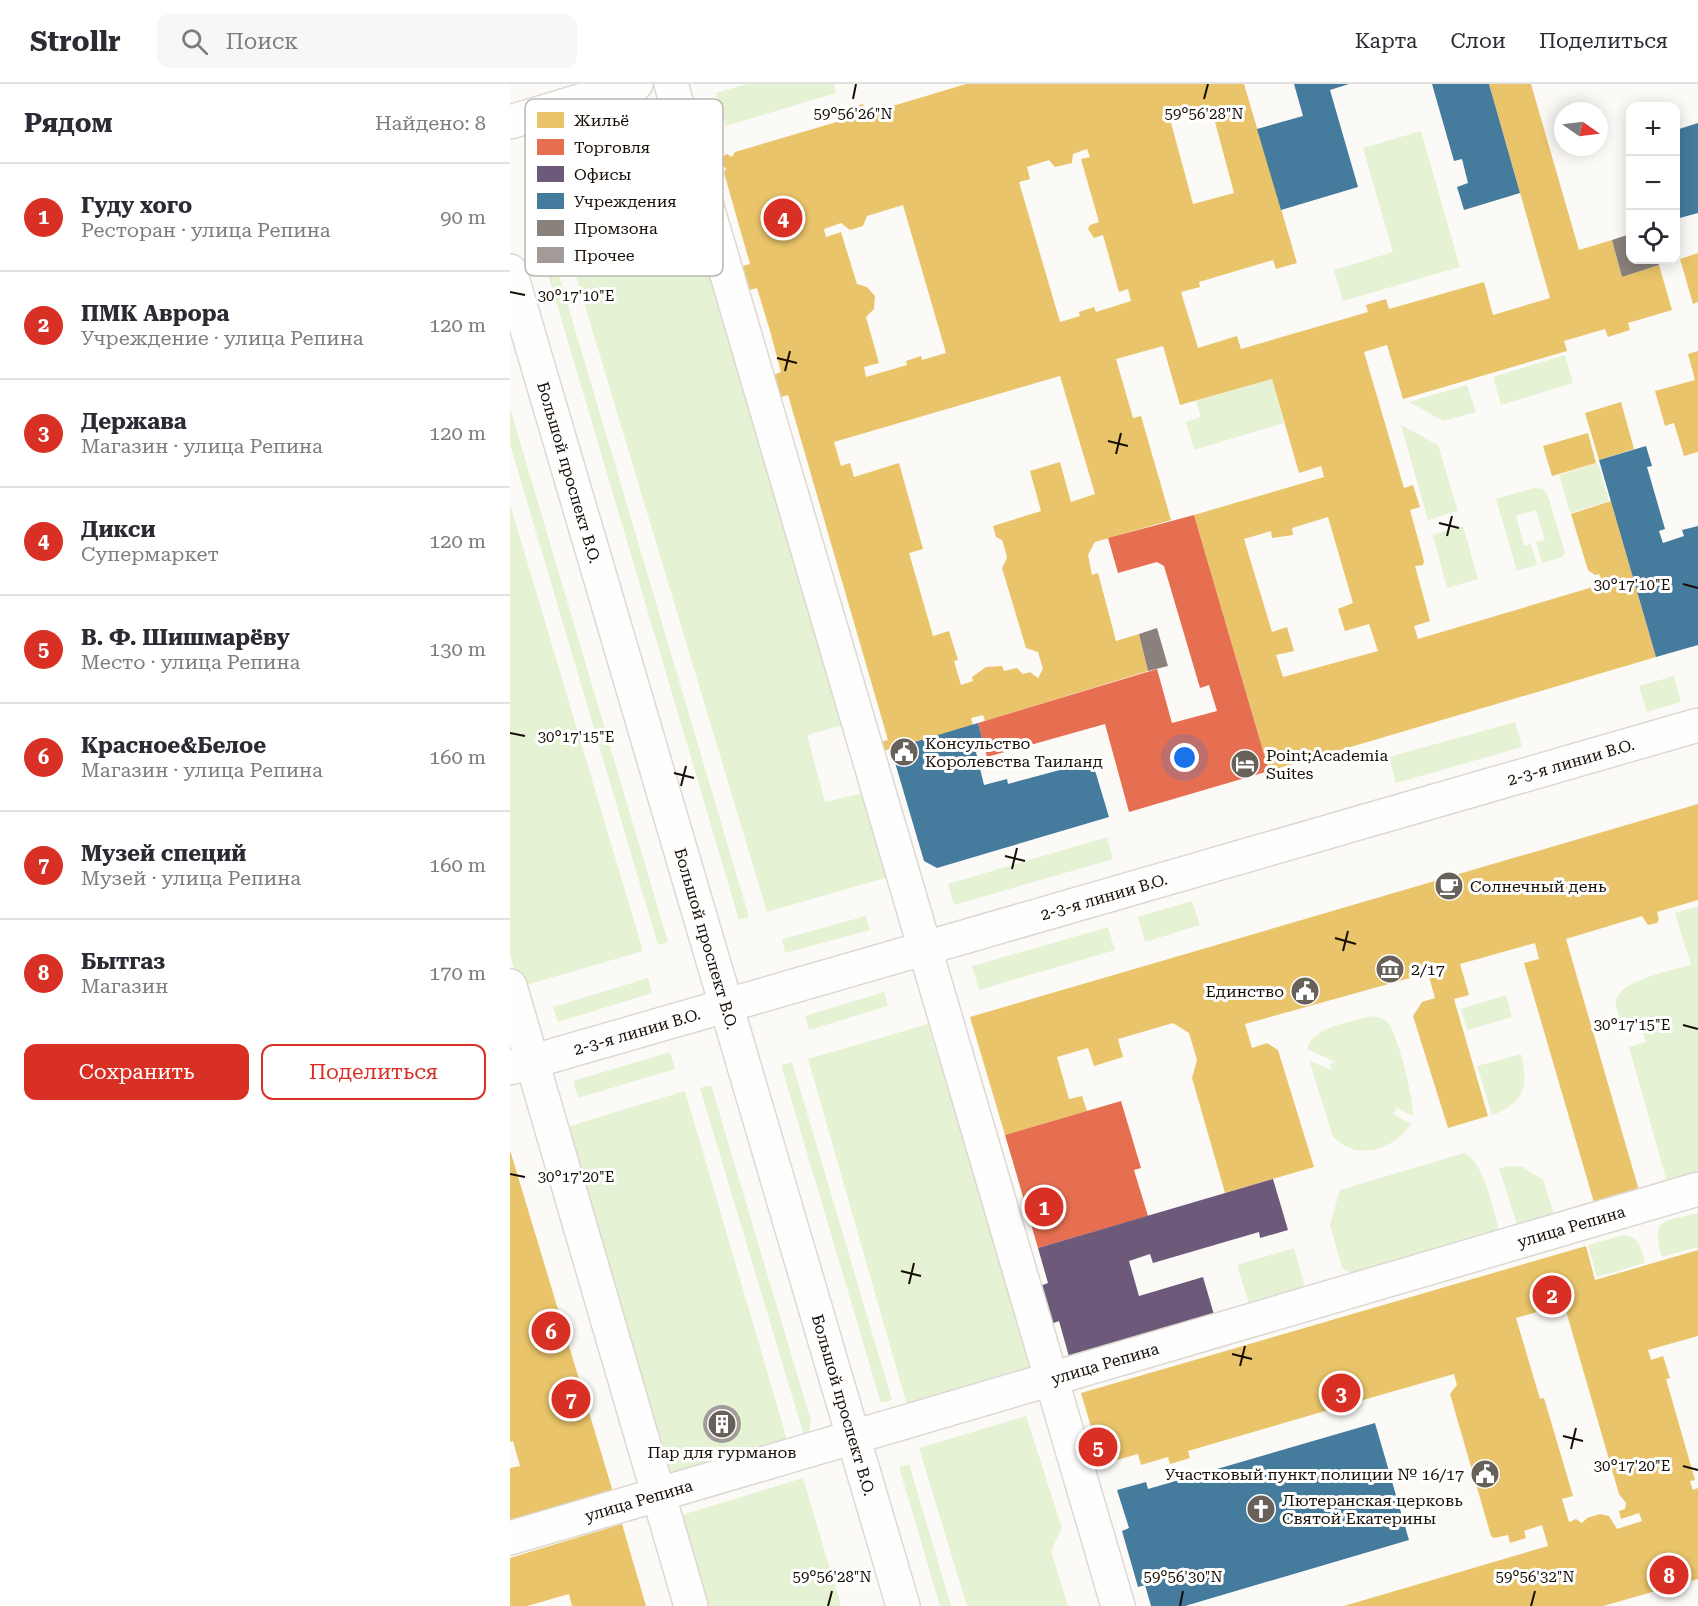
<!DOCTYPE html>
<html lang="ru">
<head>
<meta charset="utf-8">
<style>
	:root { --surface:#fff; --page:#f7f7f7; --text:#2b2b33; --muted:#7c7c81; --line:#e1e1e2; --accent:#d93025 }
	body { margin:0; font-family:"Roboto Serif",serif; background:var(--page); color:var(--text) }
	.controls { position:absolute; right:18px; top:18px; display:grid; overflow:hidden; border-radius:12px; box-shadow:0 3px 15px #0003 }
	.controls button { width:54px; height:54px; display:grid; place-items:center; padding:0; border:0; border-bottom:2px solid var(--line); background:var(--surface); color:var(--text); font:30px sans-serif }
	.compass { position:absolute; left:1044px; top:18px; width:54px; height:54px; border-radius:50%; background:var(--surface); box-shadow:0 3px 15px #0003; rotate:104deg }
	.you { position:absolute; left:675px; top:674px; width:21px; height:21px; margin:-15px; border:4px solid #fff; border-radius:50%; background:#1a73e8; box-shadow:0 0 0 9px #1a73e833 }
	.badge { display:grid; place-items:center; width:39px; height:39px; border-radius:50%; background:var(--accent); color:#fff; font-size:20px; font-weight:700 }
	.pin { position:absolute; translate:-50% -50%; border:3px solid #fff; box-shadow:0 2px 6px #0006 }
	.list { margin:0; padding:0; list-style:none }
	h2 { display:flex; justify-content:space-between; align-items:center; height:78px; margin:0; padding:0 24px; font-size:26px }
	h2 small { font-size:20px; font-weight:400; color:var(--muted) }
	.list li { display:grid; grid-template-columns:39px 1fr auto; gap:18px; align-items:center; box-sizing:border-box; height:108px; padding:0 24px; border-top:2px solid var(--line) }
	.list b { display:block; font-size:22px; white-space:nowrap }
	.list p { margin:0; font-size:20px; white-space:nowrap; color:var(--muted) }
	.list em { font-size:20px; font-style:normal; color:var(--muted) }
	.actions { display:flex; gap:12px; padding:18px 24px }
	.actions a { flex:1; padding:14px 0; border:2px solid var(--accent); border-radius:12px; text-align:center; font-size:21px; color:var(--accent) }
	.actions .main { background:var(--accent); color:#fff }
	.icon { flex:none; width:33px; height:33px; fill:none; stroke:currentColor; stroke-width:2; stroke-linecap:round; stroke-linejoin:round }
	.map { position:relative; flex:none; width:1188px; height:1522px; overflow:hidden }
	header { display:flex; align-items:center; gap:36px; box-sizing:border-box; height:84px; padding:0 30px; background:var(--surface); border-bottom:2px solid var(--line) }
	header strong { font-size:28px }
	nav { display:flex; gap:33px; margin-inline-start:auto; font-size:21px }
	.search { width:420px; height:54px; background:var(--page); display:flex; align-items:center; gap:15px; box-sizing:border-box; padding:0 21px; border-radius:12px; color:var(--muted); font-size:22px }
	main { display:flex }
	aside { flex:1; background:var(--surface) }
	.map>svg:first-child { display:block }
</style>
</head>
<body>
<header>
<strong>Strollr</strong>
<div class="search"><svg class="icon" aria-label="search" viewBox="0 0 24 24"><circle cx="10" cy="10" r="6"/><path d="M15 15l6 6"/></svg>Поиск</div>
<nav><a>Карта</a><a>Слои</a><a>Поделиться</a></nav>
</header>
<main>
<aside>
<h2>Рядом<small>Найдено: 8</small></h2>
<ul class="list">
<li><span class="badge">1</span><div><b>Гуду хого</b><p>Ресторан · улица Репина</p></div><em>90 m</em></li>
<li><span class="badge">2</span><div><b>ПМК Аврора</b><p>Учреждение · улица Репина</p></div><em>120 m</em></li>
<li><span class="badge">3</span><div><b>Держава</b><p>Магазин · улица Репина</p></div><em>120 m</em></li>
<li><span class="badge">4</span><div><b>Дикси</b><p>Супермаркет</p></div><em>120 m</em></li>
<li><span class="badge">5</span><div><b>В. Ф. Шишмарёву</b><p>Место · улица Репина</p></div><em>130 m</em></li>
<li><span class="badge">6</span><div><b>Красное&amp;Белое</b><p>Магазин · улица Репина</p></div><em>160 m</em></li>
<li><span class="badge">7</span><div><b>Музей специй</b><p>Музей · улица Репина</p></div><em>160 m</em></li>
<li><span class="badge">8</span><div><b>Бытгаз</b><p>Магазин</p></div><em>170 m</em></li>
</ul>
<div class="actions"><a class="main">Сохранить</a><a>Поделиться</a></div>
</aside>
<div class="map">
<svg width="1188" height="1522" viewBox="0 0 1188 1522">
	<rect width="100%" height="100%" fill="#fcfaf7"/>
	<g fill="#e5f2d3">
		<path d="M237 0H324L326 9 216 42 206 9Z"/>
		<path d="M911 47 950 183 833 217 824 186 883 168 853 64Z"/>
		<path d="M167 74 333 641 297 651 315 718 353 709 378 793 257 828 42 112Z"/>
		<path d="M27 117 239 833 229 836 17 119Z"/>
		<path d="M1055 271 1063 299 991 321 983 293Z"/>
		<path d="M762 295 774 339 684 366 676 338 691 333 686 317Z"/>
		<path d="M957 301 966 328 933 337 899 318Z"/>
		<path d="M0 324 158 858 148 861 0 360Z"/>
		<path d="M891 341 928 361 948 427 918 436Z"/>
		<path d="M1088 379 1099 417 1060 429 1049 391Z"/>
		<path d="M1024 404 1033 405 1038 412 1055 469 1052 473 1032 479 1026 458 1035 456 1026 426 1006 432 1014 462 1021 460 1027 481 1007 487 986 415Z"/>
		<path d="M0 420 133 867 9 903 0 870Z"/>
		<path d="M953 442 968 495 937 504 923 451Z"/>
		<path d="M1164 592 1171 618 1137 628 1129 602Z"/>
		<path d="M1005 638 1012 663 886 699 879 673Z"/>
		<path d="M597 753 603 775 444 821 438 800Z"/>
		<path d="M682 817 690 841 635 858 628 833Z"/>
		<path d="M1188 822V1093L1158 1102 1119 963 1136 958 1130 940 1113 944C1111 936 1105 925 1106 917 1109 896 1164 886 1181 881L1165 829Z"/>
		<path d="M356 832 360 846 275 869 272 855Z"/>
		<path d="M598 843 605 866 469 906 462 882Z"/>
		<path d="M138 894 142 909 48 938 43 923Z"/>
		<path d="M374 908 378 922 299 946 295 932Z"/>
		<path d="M996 911 1002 933 957 946 951 925Z"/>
		<path d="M860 932C866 933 872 933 877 938 888 949 904 1016 903 1032L885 1023 886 1027 882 1029 901 1040C883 1066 848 1078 823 1053L799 976 821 986 820 980 825 978 797 965C803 942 839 939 860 932Z"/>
		<path d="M418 940 523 1288 398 1325 298 975Z"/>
		<path d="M160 968 165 985 68 1014 63 997Z"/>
		<path d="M1011 970C1019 1003 1014 1019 982 1031L967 982Z"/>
		<path d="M282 978 382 1316 371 1319 271 981Z"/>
		<path d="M201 1001 301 1337 299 1349 294 1352 190 1004Z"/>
		<path d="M175 1007 278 1359 156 1395 53 1044Z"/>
		<path d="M954 1069C974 1076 984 1130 990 1149L847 1192 832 1184 820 1141 830 1106Z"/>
		<path d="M1000 1082 1013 1083 1033 1096 1045 1133 1008 1144 989 1084Z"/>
		<path d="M1188 1129V1163L1152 1173C1140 1133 1154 1138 1188 1129Z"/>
		<path d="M1113 1151C1130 1153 1131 1164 1135 1179L1087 1193 1078 1161Z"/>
		<path d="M784 1164 796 1207 740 1223 727 1181Z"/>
		<path d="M516 1332 552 1444 541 1467 558 1522H457L409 1364Z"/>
		<path d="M399 1380 441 1522H430L389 1383Z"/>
		<path d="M293 1394 331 1522H198L172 1431Z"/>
	</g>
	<g fill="#e9c46a" fill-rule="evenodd">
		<path d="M456 0H734L787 179 766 185 763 176 689 198 690 203 671 208 688 264 727 252 731 265 858 228 856 221 876 215 879 225 974 198 983 231 1040 214 979 0H1021L1069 166 1102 156 1112 193 1149 181 1162 226 1118 239 1120 246 1098 253 1095 245 1054 257 1057 267 893 315 877 261 854 268 894 404 903 401 910 423 900 426 914 477 913 481 905 482 920 537 904 542 908 555 1093 500 1089 490 1085 491 1078 486 1061 430 1101 417 1146 573 759 687 684 431 814 393 811 382 789 389 762 295 670 321 653 262 606 275 623 334 631 332 661 436 585 458 578 471 582 491 588 489 606 557 629 550 638 587 475 637 473 631 461 634 463 641 373 667 370 658 378 656 278 311 268 314 261 292 271 288 260 247 247 204 236 207 229 183 240 180 214 89 216 84 211 82 210 74 217 70 222 73 225 68 330 37 328 28 353 20 356 30ZM701 23 724 109 683 120 660 35ZM577 65 580 73 571 75 589 138 580 141 578 145 584 154 593 151 609 208 618 205 621 217 586 228 584 223 569 228 570 232 550 238 509 98 520 95 517 83 539 76 545 83 562 79 563 70ZM393 121 436 269 412 276 411 272 396 277 397 281 356 293 354 283 369 279 356 233 364 225 365 212 357 203 347 200 331 148 316 153 314 145 331 139 340 146 353 142 357 132ZM550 292 585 410 561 418 550 378 520 387 531 427 483 442 486 453 492 456 495 465 497 474 492 484 516 564 528 568 533 585 528 594 520 588 513 590 507 584 494 587 492 582 476 583 462 593 463 597 451 601 444 577 448 576 439 547 423 552 399 469 413 465 389 379 344 393 340 379 331 382 324 358ZM818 433 843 519 828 525 835 547 859 540 868 567 773 593 766 571 784 567 777 543 762 548 734 455 761 447 762 454 783 451 782 444Z"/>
		<path d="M1188 169V218L1183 220 1170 175Z"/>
		<path d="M1188 267V368L1174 372 1164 339 1155 342 1145 307 1185 296 1178 270Z"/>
		<path d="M1111 318 1124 365 1089 376 1075 329Z"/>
		<path d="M1078 349 1086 379 1042 392 1033 362Z"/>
		<path d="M1188 720V816L1147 828 1149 835 1147 839 1138 841 1132 832 1056 855 1130 1110 1085 1122 1014 879 1029 875 1025 859 950 880 959 911 944 915 978 1032 938 1044 903 932 912 918 925 914 918 889 735 940 742 964 757 959 768 966 804 1083 715 1109 682 994 687 976 679 949 663 939 608 955 613 973 584 982 578 964 547 973 559 1015 572 1012 577 1027 495 1051 460 933Z"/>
		<path d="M0 1066 103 1408 0 1439V1384L10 1382 3 1357 0 1358Z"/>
		<path d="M1076 1162 1085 1196 1188 1166V1252L1138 1266 1141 1276 1153 1272 1160 1294 1156 1295 1185 1396 1180 1397 1183 1406 1188 1404V1495L1093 1522H834L1038 1462 1032 1441 1014 1447 1016 1454 1000 1459 998 1451 984 1454 981 1452 940 1310 947 1301 944 1290 839 1320 841 1326 825 1331 822 1325 678 1367 680 1374 660 1380 658 1373 631 1381 628 1370 592 1380 571 1309ZM1054 1220 1109 1410 1116 1419 1115 1425 1109 1427 1111 1435 1129 1429 1132 1437 1107 1445 1099 1432 1090 1430 1077 1434 1072 1439 1066 1435 1059 1438 1052 1415 1063 1412 1034 1314 1030 1315 1006 1234Z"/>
		<path d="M112 1440 136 1522H62L59 1510 17 1522H0V1474Z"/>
	</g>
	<g fill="#e76f51">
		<path d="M684 431 759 687 619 728 595 640 477 673 468 639 647 585 662 639 707 627 699 601 690 604 654 482 647 478 608 489 598 454Z"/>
		<path d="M611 1017 631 1084 624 1086 638 1132 528 1164 495 1051Z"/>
	</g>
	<path fill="#6d597a" d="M763 1095 778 1146 750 1154 749 1148 643 1179 640 1170 619 1177 629 1212 693 1193 705 1234 560 1276 549 1237 541 1240 530 1202 538 1199 528 1164Z"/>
	<g fill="#457b9d">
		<path d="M784 0H839L820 6 848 103 771 126 747 45 793 32Z"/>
		<path d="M922 0H979L1010 109 954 126 947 103 958 99 952 75 944 77Z"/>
		<path d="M1188 39V129L1166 135V46Z"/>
		<path d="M1136 362 1142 382 1137 383 1155 445 1149 447 1153 459 1174 452 1172 446 1188 442V561L1146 573 1089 376Z"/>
		<path d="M468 639 475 665 466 668 474 701 497 695 498 700 576 679 584 683 599 733 427 784 414 777 381 665Z"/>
		<path d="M865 1339 899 1456 675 1522H641L635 1501 628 1503 612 1447 619 1444 607 1406 636 1398 638 1405Z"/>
	</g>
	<g fill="#8a817c">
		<path d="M1120 150V176H1147L1149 181 1112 193 1102 156Z"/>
		<path d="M647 544 658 582 638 587 629 550Z"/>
	</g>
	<circle fill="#a29b97" cx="212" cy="1340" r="19"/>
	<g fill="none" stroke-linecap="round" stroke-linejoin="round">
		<g stroke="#ddd8d1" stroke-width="36">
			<g id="minor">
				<path d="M161 0 608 1522"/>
				<path d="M0 38 126 0"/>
				<path d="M0 902 181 1522"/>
				<path id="s1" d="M0 984 1188 641"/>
				<path id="s2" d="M0 1454 1188 1105"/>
			</g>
		</g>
		<g stroke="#ddd8d1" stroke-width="36">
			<g id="secondary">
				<path id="s3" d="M0 187 393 1522"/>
			</g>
		</g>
		<use href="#minor" stroke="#fffefe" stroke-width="33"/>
		<use href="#secondary" stroke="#fffefe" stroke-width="33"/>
	</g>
	<path fill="none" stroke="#170f06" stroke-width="2" d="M343 15 346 0M694 15 698 0M0 208 15 211M267 274 287 279M275 287 280 267M598 357 618 362M606 370 611 349M929 439 949 444M937 452 942 432M1173 500 1188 504M0 649 15 652M164 689 184 694M171 702 176 682M495 772 515 777M502 785 507 764M825 854 846 860M833 867 838 847M1173 941 1188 945M0 1090 15 1093M391 1187 411 1192M399 1200 404 1179M722 1270 742 1275M730 1282 735 1262M1053 1352 1073 1357M1061 1365 1066 1344M1173 1382 1188 1386M318 1522 322 1507M670 1522 673 1507M1021 1522 1025 1507"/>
	<defs>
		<g id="civic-disc" transform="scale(1.5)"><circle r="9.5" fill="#67615a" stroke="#fff"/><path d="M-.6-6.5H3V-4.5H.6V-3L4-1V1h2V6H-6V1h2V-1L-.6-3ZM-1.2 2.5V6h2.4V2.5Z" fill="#fff"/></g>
		<g id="hotel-disc" transform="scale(1.5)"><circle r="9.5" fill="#67615a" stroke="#fff"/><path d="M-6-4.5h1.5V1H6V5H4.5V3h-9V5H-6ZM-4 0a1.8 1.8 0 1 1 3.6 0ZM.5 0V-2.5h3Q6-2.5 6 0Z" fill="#fff"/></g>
		<g id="cafe-disc" transform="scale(1.5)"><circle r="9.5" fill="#67615a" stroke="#fff"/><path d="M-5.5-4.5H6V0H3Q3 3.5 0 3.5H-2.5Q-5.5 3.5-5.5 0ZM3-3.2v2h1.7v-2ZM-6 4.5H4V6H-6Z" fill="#fff"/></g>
		<g id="museum-disc" transform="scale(1.5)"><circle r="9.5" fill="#67615a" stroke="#fff"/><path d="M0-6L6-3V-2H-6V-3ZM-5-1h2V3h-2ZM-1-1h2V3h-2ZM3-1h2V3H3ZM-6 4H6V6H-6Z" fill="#fff"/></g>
		<g id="building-disc" transform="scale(1.5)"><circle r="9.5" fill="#67615a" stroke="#fff"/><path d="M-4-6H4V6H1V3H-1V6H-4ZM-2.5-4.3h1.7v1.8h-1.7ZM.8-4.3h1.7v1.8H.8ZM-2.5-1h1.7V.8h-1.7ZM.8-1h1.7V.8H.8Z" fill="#fff"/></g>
		<g id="church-disc" transform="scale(1.5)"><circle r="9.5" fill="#67615a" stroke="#fff"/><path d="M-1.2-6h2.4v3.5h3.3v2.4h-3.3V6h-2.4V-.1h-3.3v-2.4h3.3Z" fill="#fff"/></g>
	</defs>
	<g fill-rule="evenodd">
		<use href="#civic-disc" x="394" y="668"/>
		<use href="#hotel-disc" x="735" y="680"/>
		<use href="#cafe-disc" x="939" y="802"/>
		<use href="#museum-disc" x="880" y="885"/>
		<use href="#civic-disc" x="795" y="907"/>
		<use href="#building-disc" x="212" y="1340"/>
		<use href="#civic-disc" x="975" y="1390"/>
		<use href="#church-disc" x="751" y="1425"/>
	</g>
	<g text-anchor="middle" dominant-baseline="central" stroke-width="6" stroke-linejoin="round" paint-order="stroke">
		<g font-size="16" fill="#170f06" stroke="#fff">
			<text stroke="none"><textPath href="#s3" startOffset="210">Большой проспект В.О.</textPath></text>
			<text stroke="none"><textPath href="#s1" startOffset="1104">2-3-я линии В.О.</textPath></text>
			<text stroke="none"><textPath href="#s1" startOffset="618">2-3-я линии В.О.</textPath></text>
			<text stroke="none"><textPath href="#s3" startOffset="696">Большой проспект В.О.</textPath></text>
			<text stroke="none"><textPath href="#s1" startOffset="132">2-3-я линии В.О.</textPath></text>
			<text stroke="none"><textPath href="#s2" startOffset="1106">улица Репина</textPath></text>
			<text stroke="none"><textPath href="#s2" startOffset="620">улица Репина</textPath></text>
			<text stroke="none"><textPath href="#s3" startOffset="1182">Большой проспект В.О.</textPath></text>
			<text stroke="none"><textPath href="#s2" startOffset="134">улица Репина</textPath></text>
		</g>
		<g font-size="16" fill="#170f06" stroke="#fff" text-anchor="start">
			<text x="415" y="659">Консульство<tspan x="415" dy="18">Королевства Таиланд</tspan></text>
			<text x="756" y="671">Point;Academia<tspan x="756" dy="18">Suites</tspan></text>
			<text x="960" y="802">Солнечный день</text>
			<text x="901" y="885">2/17</text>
			<text x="774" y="907" text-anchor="end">Единство</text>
			<text x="212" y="1368" text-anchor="middle">Пар для гурманов</text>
			<text x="954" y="1390" text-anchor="end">Участковый пункт полиции № 16/17</text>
			<text x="772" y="1416">Лютеранская церковь<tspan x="772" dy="18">Святой Екатерины</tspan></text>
		</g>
	</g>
	<rect x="15" y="15" width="198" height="177" rx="9" fill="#fff" stroke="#b9b7b4" stroke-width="1.5"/>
	<rect x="27" y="28" width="27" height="16" fill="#e9c46a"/>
	<rect x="27" y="55" width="27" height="16" fill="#e76f51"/>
	<rect x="27" y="82" width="27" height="16" fill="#6d597a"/>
	<rect x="27" y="109" width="27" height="16" fill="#457b9d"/>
	<rect x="27" y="136" width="27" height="16" fill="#8a817c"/>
	<rect x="27" y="163" width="27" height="16" fill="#a29b97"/>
	<g font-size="16" fill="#170f06">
		<text x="64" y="42">Жильё</text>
		<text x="64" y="69">Торговля</text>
		<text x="64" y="96">Офисы</text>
		<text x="64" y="123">Учреждения</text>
		<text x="64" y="150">Промзона</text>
		<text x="64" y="177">Прочее</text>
	</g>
	<g font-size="15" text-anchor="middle" fill="#170f06" stroke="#fff" stroke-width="6" stroke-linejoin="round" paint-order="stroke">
		<text x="343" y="35">59°56'26"N</text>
		<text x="694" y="35">59°56'28"N</text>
		<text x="66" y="217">30°17'10"E</text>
		<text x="1122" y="506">30°17'10"E</text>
		<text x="66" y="658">30°17'15"E</text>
		<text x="1122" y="946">30°17'15"E</text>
		<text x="66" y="1098">30°17'20"E</text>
		<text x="1122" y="1387">30°17'20"E</text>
		<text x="322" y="1498">59°56'28"N</text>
		<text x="673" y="1498">59°56'30"N</text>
		<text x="1025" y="1498">59°56'32"N</text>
	</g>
</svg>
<div class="controls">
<button>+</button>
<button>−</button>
<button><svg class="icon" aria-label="locate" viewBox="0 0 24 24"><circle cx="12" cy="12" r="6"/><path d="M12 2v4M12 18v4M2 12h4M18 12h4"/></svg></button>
</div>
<svg class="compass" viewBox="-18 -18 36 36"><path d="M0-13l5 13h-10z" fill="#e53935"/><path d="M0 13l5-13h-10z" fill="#7c7c81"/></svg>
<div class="you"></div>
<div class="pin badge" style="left:534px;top:1123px">1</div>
<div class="pin badge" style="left:1042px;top:1211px">2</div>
<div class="pin badge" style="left:831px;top:1309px">3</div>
<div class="pin badge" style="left:273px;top:134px">4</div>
<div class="pin badge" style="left:588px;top:1363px">5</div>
<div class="pin badge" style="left:41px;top:1247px">6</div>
<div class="pin badge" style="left:61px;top:1315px">7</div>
<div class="pin badge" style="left:1159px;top:1491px">8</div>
</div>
</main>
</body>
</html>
